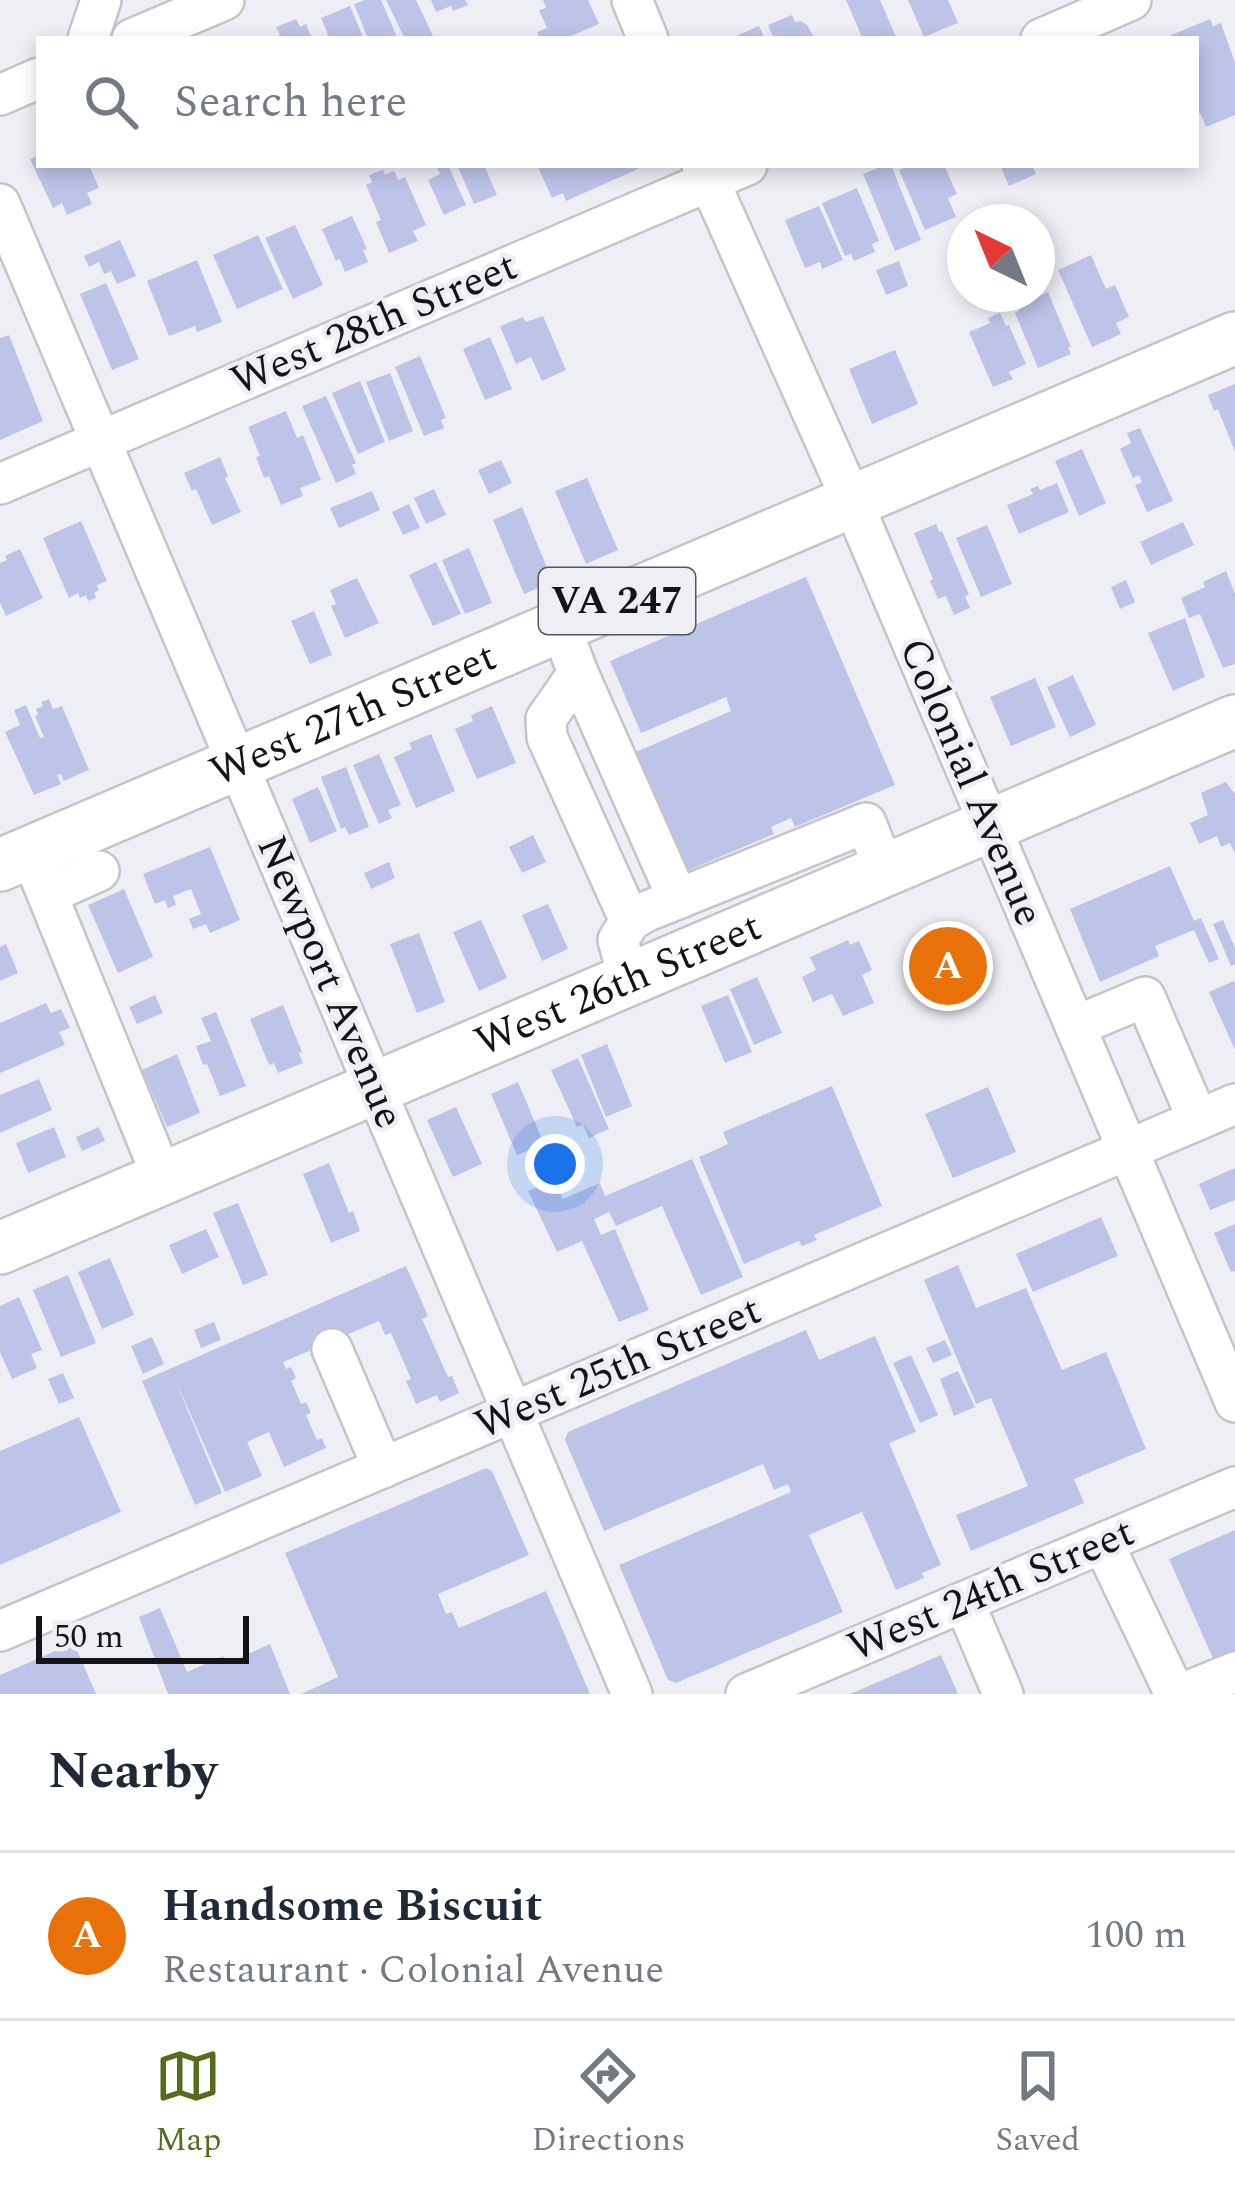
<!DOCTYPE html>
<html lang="en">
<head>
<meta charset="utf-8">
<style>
	:root { --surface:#fff; --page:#f2f2f3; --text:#1f2937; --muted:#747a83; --line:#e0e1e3; --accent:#546c1c }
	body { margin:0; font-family:Spectral,serif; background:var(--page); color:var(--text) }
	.compass { position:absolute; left:947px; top:204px; width:108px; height:108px; border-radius:50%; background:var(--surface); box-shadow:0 6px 18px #0003; rotate:317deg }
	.scale { position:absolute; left:36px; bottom:30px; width:213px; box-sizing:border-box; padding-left:12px; border:6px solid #141416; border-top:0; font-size:33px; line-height:42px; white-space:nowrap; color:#141416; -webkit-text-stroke:9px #eeeff5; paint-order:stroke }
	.you { position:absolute; left:555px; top:1164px; width:42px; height:42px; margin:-30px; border:9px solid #fff; border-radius:50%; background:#1a73e8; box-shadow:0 0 0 18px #1a73e833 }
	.badge { display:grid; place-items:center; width:78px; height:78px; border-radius:50%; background:var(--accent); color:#fff; font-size:39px; font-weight:700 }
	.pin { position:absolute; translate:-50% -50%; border:6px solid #fff; box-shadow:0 3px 12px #0006 }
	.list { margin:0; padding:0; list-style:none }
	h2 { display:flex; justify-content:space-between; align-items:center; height:156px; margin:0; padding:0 48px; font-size:51px }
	h2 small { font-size:39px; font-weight:400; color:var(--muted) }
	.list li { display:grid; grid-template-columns:78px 1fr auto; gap:36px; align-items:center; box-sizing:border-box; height:168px; padding:0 48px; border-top:3px solid var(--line) }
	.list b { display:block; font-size:45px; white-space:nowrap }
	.list p { margin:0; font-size:39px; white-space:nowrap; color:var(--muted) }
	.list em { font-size:39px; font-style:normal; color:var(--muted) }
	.icon { flex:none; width:66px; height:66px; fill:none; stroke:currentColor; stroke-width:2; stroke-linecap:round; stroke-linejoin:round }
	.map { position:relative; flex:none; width:1235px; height:1694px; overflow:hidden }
	.search { position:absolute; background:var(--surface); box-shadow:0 6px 18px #0003; left:36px; right:36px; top:36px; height:132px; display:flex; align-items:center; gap:30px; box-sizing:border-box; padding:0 42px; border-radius:0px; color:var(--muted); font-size:45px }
	.sheet { height:324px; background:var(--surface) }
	nav { display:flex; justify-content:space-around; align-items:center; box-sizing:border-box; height:168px; border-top:3px solid var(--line); background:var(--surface); font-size:33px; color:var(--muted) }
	nav a { display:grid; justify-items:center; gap:6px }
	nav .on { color:var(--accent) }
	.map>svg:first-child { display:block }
</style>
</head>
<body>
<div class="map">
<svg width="1235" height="1694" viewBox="0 0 1235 1694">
	<rect width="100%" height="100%" fill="#eeeff5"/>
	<g fill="#bec4e8">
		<path d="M365 0H381L398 39H368L354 4Z"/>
		<path d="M386 0H416L434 38 405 39Z"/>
		<path d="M431 0H465L468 5 453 11 451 6 436 12Z"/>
		<path d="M543 0H588L599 24 564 39H540L537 32 547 28 539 10 546 8Z"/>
		<path d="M846 0H880L897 39H863Z"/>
		<path d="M908 0H948L958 23 924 37Z"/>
		<path d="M350 6 364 39H330L321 18Z"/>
		<path d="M792 15 795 22 801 21 807 25 815 39H774L768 25Z"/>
		<path d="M296 19 300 27 306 24 312 39H272L280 35 276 27Z"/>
		<path d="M1210 19 1213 26 1221 23 1235 63V115L1206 127 1200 113 1196 115V39H1170L1169 36Z"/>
		<path d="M759 26 765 39H729Z"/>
		<path d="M39 155V165H89L99 188 87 193 92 204 67 215 62 203 53 208 30 159Z"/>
		<path d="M436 165H448L466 205 444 215 428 180 440 174Z"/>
		<path d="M463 165H484L497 195 474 204 458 167Z"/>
		<path d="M537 165H647L566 201 563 193 552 198Z"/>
		<path d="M885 165H891L921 240 895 251 863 174Z"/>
		<path d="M912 165H944L957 194 948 198 956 217 925 230 899 170Z"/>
		<path d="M1000 165H1032L1036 174 1009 186Z"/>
		<path d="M383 170 385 175 394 171 398 180 405 177 426 225 413 231 418 241 389 253 376 222 381 220 366 185 372 182 369 175Z"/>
		<path d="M857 188 879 241 872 244 875 252 854 261 851 254 845 256 822 203Z"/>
		<path d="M819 206 843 260 822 269 820 262 805 268 785 220Z"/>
		<path d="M352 216 367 249 363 250 368 262 345 272 340 259 336 261 322 229Z"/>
		<path d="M295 225 323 285 293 299 265 238Z"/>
		<path d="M258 235 283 289 237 309 213 255Z"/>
		<path d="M120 240 136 276 117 284 111 271 104 274 99 262 89 267 84 256Z"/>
		<path d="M1091 255 1106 289 1115 285 1129 317 1116 323 1121 334 1092 347 1058 270Z"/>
		<path d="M197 260 222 322 197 332 195 326 169 336 147 281Z"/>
		<path d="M899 261 908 286 886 295 876 270Z"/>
		<path d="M106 283 139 359 112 370 80 294Z"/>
		<path d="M1048 292 1071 347H1068L1071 354 1038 368 1015 313 1019 311 1013 297 1034 294 1035 298Z"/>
		<path d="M1000 313 1006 326 1009 325 1026 364 1009 372 1013 379 993 387 969 332 990 323 988 318Z"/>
		<path d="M543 316 566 370 542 381 531 357 516 364 500 326 523 317 526 322Z"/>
		<path d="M9 335 43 421 0 440V338Z"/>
		<path d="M490 337 512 389 485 400 463 349Z"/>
		<path d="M895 350 918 404 872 424 849 369Z"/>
		<path d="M420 356 446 418 441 420 444 428 424 436 395 367Z"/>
		<path d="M390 373 413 431 389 441 366 382Z"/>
		<path d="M360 381 385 442 358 454 332 393Z"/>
		<path d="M1235 384V452L1218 409 1214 411 1208 395Z"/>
		<path d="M326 396 356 463 352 465 356 474 336 483 302 406Z"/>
		<path d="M286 411 297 438 303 435 321 480 300 488 303 496 281 505 269 476 264 478 256 457 260 456 248 427Z"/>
		<path d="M1140 428 1173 501 1147 512 1135 485 1142 482 1139 475 1133 478 1120 449 1131 443 1127 433Z"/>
		<path d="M1082 449 1106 503 1079 516 1055 461Z"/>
		<path d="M220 457 228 476 225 478 241 512 212 525 196 489 192 491 184 473Z"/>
		<path d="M501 460 512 483 489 494 478 470Z"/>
		<path d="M587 478 618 550 586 564 555 491Z"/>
		<path d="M1057 483 1069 512 1019 534 1007 505 1033 494 1030 489 1038 486 1040 490Z"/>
		<path d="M434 489 446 515 426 524 414 498Z"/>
		<path d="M372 491 380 510 339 528 330 508Z"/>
		<path d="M409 504 420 528 403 535 392 512Z"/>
		<path d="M522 507 553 582 524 594 493 520Z"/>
		<path d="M81 521 107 581 97 585 99 590 94 593 96 598 88 601 86 595 80 598 78 593 69 598 43 538Z"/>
		<path d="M1183 522 1194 545 1151 565 1140 542Z"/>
		<path d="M936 524 939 532 942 531 969 595 965 596 970 608 954 615 946 596 938 599 930 581 933 579 914 533Z"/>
		<path d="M987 525 1012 584 981 597 956 538Z"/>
		<path d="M469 548 492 603 465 614 442 560Z"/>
		<path d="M20 549 43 598 6 616 0 603V563L7 560 5 556Z"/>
		<path d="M436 562 461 614 433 626 409 575Z"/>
		<path d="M1226 571 1235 594V664L1223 668 1200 614 1189 618 1181 598 1205 587 1203 582Z"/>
		<path d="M806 577 895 785 795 827 791 818 771 827 774 834 682 873 631 754 731 711 726 697 641 733 610 661Z"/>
		<path d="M357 578 379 623 345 638 331 606 336 604 330 590Z"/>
		<path d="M1126 580 1135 602 1120 609 1111 587Z"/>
		<path d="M314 611 332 655 310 664 291 621Z"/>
		<path d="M1185 618 1205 677 1173 691 1148 633Z"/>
		<path d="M1073 675 1096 725 1070 737 1047 687Z"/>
		<path d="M1035 678 1056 727 1011 746 990 697Z"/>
		<path d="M49 699 53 709 62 706 89 770 64 781 61 774 57 775 61 784 34 795 5 732 20 725 14 710 26 705 40 738 44 737 35 716 38 715 36 709 43 706 41 702Z"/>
		<path d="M492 706 516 763 477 779 455 729 473 721 471 715Z"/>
		<path d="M431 734 455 791 416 808 394 757 412 749 409 743Z"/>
		<path d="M379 754 401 805 388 810 392 818 379 824 353 765Z"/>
		<path d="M346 767 369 827 349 835 345 827 341 829 321 777Z"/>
		<path d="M1226 782 1235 794V854L1230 843 1221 847 1217 836 1199 844 1190 823 1208 815 1201 793Z"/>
		<path d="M318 787 337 831 310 843 292 799Z"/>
		<path d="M533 835 546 862 522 873 509 847Z"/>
		<path d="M210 847 240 920 210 933 206 924 193 929 189 919 201 914 191 889 173 896 176 905 168 908 165 900 155 904 143 874Z"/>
		<path d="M389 862 395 878 371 889 364 873Z"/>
		<path d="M1170 866 1194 921 1201 918 1219 959 1209 963 1194 930 1155 946 1159 956 1100 982 1070 909Z"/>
		<path d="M124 889 153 957 118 973 88 905Z"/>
		<path d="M548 904 568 949 542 961 522 915Z"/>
		<path d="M481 920 507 978 479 991 453 932Z"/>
		<path d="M1223 920 1235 948V964L1231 966 1213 924Z"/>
		<path d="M419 933 445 1002 417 1013 390 944Z"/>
		<path d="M848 940 850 945 859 941 872 970 862 975 874 1003 843 1016 832 994 813 1002 802 977 816 970 810 957Z"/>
		<path d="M6 944 18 973 0 981V947Z"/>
		<path d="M956 947 970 979 935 993 922 962Z"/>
		<path d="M757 977 782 1033 754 1045 730 989Z"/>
		<path d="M1234 981 1235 984V1050L1209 992Z"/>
		<path d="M155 995 163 1013 137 1024 129 1007Z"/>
		<path d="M728 995 752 1052 725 1063 701 1006Z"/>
		<path d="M46 1003 51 1013 61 1009 70 1028 59 1032 65 1045 0 1073V1023Z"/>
		<path d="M283 1005 302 1052 299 1053 303 1063 278 1073 274 1063 269 1065 250 1019Z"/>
		<path d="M216 1012 246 1086 220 1096 207 1064 203 1065 196 1046 211 1041 201 1018Z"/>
		<path d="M607 1044 632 1106 606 1117 581 1055Z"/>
		<path d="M177 1054 200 1113 167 1127 142 1070Z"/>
		<path d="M578 1058 609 1129 589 1138 583 1125 577 1127 551 1070Z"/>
		<path d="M39 1079 52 1110 0 1133V1095Z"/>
		<path d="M518 1082 544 1144 517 1155 491 1094Z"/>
		<path d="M832 1086 882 1206 814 1235 817 1240 802 1246 799 1241 744 1264 699 1157 728 1144 723 1132Z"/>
		<path d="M988 1087 1016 1152 953 1178 925 1114Z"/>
		<path d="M456 1107 482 1164 453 1177 427 1120Z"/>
		<path d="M54 1127 66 1157 28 1173 16 1143Z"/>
		<path d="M99 1127 105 1141 82 1151 76 1137Z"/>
		<path d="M692 1159 743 1277 701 1295 662 1206 616 1226 609 1212 594 1219 601 1235 615 1229 649 1310 619 1322 582 1241 557 1252 528 1191 555 1180 563 1199 600 1183 605 1196Z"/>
		<path d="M329 1163 349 1213 353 1211 360 1231 331 1243 303 1174Z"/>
		<path d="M1235 1168V1200L1210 1210 1199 1184Z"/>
		<path d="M238 1203 268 1275 243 1285 213 1213Z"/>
		<path d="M1101 1217 1118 1256 1033 1292 1016 1254Z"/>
		<path d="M1235 1224V1271L1231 1272 1214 1233Z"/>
		<path d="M206 1229 219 1257 182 1274 169 1245Z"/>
		<path d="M110 1258 134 1315 102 1329 78 1272Z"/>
		<path d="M958 1265 976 1308 1026 1288 1062 1370 1106 1352 1146 1449 1074 1479 1084 1503 971 1551 956 1515 1028 1486 991 1398 976 1404 924 1280Z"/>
		<path d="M406 1266 428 1316 422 1319 448 1377 452 1376 459 1393 440 1402 437 1395 416 1404 406 1381 411 1379 391 1333 385 1335 379 1321 283 1362 286 1369 291 1367 296 1378 291 1381 301 1404 306 1402 311 1413 306 1415 317 1440 322 1438 326 1448 284 1467 269 1432 247 1442 262 1476 225 1492 173 1375 222 1493 195 1505 142 1381Z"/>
		<path d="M68 1275 96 1343 61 1357 33 1290Z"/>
		<path d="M19 1297 42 1350 31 1354 37 1368 12 1379 0 1352V1306Z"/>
		<path d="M214 1322 221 1340 201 1348 194 1330Z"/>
		<path d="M806 1330 819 1360 875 1336 916 1432 889 1443 941 1565 922 1573 924 1578 896 1590 862 1512 809 1535 843 1612 676 1683 668 1680 619 1565 791 1492 788 1484 774 1490 763 1464 604 1531 565 1440 568 1432Z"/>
		<path d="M152 1337 164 1364 143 1374 131 1346Z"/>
		<path d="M945 1340 952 1355 933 1363 926 1348Z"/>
		<path d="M911 1355 938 1415 920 1423 893 1363Z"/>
		<path d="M958 1371 975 1407 954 1416 940 1379Z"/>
		<path d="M63 1373 74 1398 59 1404 48 1379Z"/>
		<path d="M79 1417 121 1512 0 1565V1451Z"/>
		<path d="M486 1468 492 1471 529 1555 438 1594 446 1614 452 1612 459 1628 546 1591 590 1694H301L338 1677 285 1553Z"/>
		<path d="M1235 1530V1657L1216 1665 1169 1559Z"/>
		<path d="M160 1608 187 1672 223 1656 226 1664 270 1644 290 1694H168L139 1617Z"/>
		<path d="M74 1643 96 1694H0V1675Z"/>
		<path d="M941 1655 958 1694H850Z"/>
	</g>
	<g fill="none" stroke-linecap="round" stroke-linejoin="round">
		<g stroke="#c4c5ca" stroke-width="44">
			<g id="minor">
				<path d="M632 0 648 39"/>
				<path d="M88 39 101 0"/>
				<path d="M132 39 224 0"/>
				<path d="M1041 39 1131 0"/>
				<path d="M0 95 39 78"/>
				<path d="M702 165 852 501 1235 1402"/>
				<path d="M0 204 632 1694"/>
				<path d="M0 484 747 165"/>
				<path d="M560 625 578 673 678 899"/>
				<path d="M578 673 546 719 547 737 630 921"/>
				<path d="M30 852 163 1179"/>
				<path d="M48 894 99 871"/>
				<path d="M629 980 618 940 630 921 645 912 866 823 885 871"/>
				<path d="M1076 1026 1145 997 1198 1120"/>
				<path d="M332 1349 383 1468"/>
				<path d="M1103 1543 1175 1694"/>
				<path d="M964 1602 1003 1694"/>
				<path d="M0 1631 1235 1104"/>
				<path d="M746 1694 1235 1487"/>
				<path d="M1181 1694 1235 1672"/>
			</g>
		</g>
		<g stroke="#c4c5ca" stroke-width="56">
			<g id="major">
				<path id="s1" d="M0 865 1235 338"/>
				<path id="s2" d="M0 1248 1235 721"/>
			</g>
		</g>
		<use href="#minor" stroke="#fff" stroke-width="39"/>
		<use href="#major" stroke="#fff" stroke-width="51"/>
	</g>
	<g text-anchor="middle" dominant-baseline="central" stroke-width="9" stroke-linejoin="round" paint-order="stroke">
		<rect fill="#eeeff5" stroke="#555659" stroke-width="3" x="539" y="568" width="156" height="66" rx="9"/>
		<g font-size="39" font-weight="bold" fill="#141416">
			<text x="617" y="601">VA 247</text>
		</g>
		<g font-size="42" fill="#141416" stroke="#eeeff5">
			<text transform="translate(374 324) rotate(-23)">West 28th Street</text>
			<text stroke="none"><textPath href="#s1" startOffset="384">West 27th Street</textPath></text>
			<text transform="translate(971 782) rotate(67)">Colonial Avenue</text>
			<text transform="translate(330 982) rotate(67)">Newport Avenue</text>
			<text stroke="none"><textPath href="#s2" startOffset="672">West 26th Street</textPath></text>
			<text transform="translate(618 1368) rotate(-23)">West 25th Street</text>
			<text transform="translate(991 1590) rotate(-23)">West 24th Street</text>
		</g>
	</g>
</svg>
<svg class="compass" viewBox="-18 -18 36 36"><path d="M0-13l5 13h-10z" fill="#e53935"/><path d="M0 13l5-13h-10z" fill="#747a83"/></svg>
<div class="scale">50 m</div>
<div class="you"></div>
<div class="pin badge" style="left:948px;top:966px;background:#e8710a">A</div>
<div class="search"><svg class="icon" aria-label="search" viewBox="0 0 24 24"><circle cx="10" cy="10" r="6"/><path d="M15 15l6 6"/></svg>Search here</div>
</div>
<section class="sheet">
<h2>Nearby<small></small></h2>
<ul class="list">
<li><span class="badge" style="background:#e8710a">A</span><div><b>Handsome Biscuit</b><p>Restaurant · Colonial Avenue</p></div><em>100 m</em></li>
</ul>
</section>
<nav>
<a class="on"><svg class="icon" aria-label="map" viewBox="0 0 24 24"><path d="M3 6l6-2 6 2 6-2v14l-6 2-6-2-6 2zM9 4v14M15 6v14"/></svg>Map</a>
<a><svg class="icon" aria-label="directions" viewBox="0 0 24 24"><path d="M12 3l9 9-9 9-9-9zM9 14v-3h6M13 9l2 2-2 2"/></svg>Directions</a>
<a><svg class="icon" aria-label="saved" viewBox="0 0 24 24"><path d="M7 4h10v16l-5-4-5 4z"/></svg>Saved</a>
</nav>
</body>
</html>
